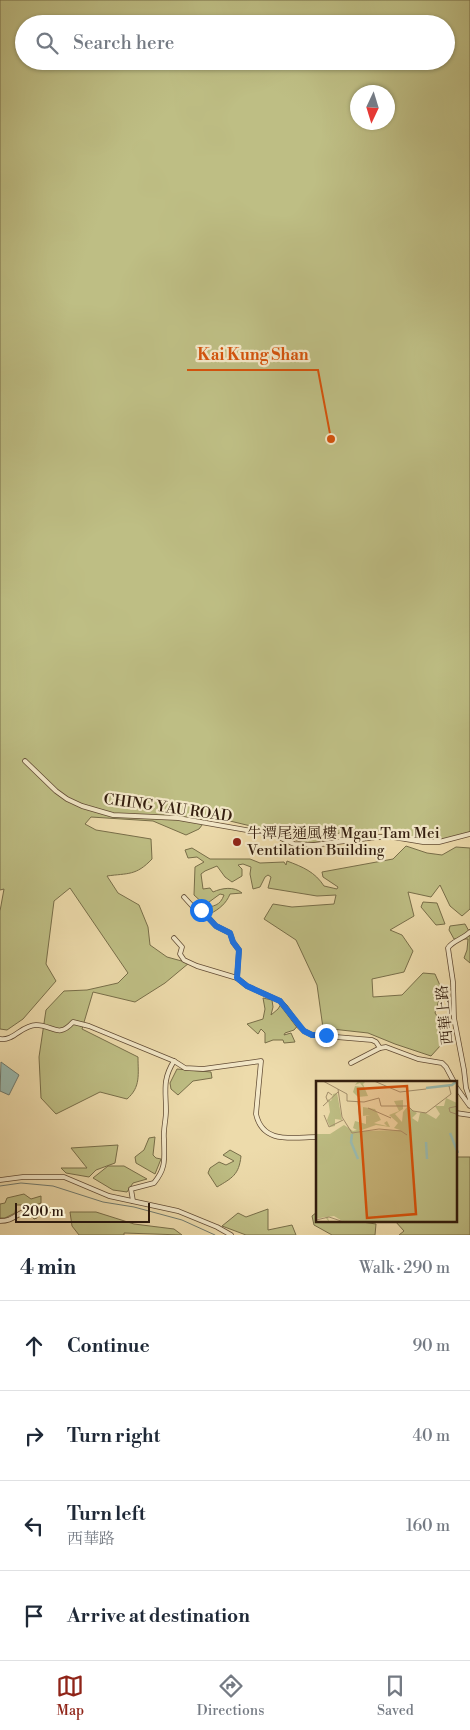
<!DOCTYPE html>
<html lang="en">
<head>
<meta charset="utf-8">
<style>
	:root { --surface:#fff; --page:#f6f6f7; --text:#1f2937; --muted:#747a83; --line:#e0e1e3; --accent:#8f2418 }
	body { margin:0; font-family:"Libre Bodoni","Noto Serif TC",serif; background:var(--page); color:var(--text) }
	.compass { position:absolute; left:350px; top:85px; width:45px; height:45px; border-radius:50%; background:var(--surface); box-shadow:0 1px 4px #0004; rotate:184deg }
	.scale { position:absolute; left:15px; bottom:12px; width:135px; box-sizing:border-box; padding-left:5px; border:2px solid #331d0e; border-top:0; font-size:14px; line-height:18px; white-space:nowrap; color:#331d0e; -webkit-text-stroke:4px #f3e8c8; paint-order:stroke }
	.stop { position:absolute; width:15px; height:15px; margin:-11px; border:4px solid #1a73e8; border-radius:50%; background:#fff }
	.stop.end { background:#1a73e8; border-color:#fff; box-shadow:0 1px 5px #0008 }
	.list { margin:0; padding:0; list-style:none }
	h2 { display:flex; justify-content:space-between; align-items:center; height:65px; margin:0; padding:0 20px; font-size:21px }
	h2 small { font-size:16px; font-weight:400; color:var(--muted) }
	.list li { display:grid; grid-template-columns:32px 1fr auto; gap:15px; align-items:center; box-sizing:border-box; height:90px; padding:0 20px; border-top:1px solid var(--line) }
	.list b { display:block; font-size:19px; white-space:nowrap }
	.list p { margin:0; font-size:16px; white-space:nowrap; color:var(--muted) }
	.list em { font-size:16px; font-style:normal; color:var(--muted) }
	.icon { flex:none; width:28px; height:28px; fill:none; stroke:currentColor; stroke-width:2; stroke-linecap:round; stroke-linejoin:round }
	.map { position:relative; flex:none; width:470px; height:1235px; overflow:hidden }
	.search { position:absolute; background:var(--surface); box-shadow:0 1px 4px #0004; left:15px; right:15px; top:15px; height:55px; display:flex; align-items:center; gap:12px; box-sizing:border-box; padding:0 18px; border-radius:28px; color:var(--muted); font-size:19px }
	.sheet { height:425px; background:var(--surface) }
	nav { display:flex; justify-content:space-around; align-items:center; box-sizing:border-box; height:70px; border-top:1px solid var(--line); background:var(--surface); font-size:14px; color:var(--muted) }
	nav a { display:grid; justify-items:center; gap:2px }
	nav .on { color:var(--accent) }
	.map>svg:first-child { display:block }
</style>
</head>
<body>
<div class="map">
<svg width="470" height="1235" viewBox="0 0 470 1235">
	<rect width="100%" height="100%" fill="#eddbab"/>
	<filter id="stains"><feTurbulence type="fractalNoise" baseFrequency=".004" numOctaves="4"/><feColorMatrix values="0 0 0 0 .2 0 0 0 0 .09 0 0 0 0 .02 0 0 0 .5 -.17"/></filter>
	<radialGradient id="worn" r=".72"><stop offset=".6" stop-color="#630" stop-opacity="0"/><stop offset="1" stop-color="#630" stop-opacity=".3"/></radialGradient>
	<g fill="#bebe84" stroke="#786e49" fill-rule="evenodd">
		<path d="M0 0H470V832L438 842 387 831 346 830 319 842 303 843 280 833 209 816 199 829 186 835 153 821 91 817 85 824 96 830 151 839 152 859C136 876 128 873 107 876L118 893 139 905 148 927 150 945 167 957 189 963 165 983 135 1002 93 992 82 1029 138 1057C138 1074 141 1087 127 1099L100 1092 56 1114 41 1098 39 1057 46 1010 64 991 87 990 118 983 128 973 70 888 54 901 46 964 56 981 23 1019 7 1030 0 1029V911L4 889 0 890ZM24 24H446V61H24ZM358 92H388V122H358Z"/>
		<path d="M406 846 427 853 442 855 456 847 470 848V909L462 916 450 906 440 885 431 897 408 892 414 916 390 930 402 935 413 951 404 972 372 979 373 997 402 995 423 973 435 974 442 990 435 1013 450 1035 431 1056 395 1044 368 1033 323 1028 317 985 296 940 264 919 273 904 292 907 334 904 336 895 317 896 268 888 271 877 268 875 265 877 260 887 253 889 250 874 251 867 243 864 238 865 242 869V876L232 882 225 877 217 866 205 871 201 874 203 889 210 888 213 892C222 888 234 886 242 893L230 894C226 904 219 909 210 914L203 908C214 906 220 906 224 895L220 894 205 905 194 895 195 867 204 862 197 857 188 858 185 850 192 848 210 859H250L260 863 284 862 286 865 287 861C303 867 315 872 324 886L337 889 338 887 323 877 322 872 393 859Z"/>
		<path d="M423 902 437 903 445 924 436 925 421 907Z"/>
		<path d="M465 924 470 933V963L464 958 467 950 468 939H454L449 930 450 926Z"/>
		<path d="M263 998 272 1000 273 1007 271 1015 278 1009 283 1001 287 1005 300 1023 294 1030 285 1033 284 1035 291 1033 295 1042 284 1043 283 1040H273L265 1043V1033L261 1029 258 1034 247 1024 263 1019 265 1009Z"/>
		<path d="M177 1069 211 1072 212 1078 193 1081 178 1095 171 1089 170 1083Z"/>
		<path d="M155 1137 153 1155 156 1158 161 1159 155 1174 136 1163 135 1157 144 1150 149 1138Z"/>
		<path d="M118 1145 115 1163 96 1170 89 1177 66 1173 61 1168H87L71 1148Z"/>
		<path d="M230 1150 241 1156C239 1175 232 1178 217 1187L208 1173 210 1168 219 1162 226 1165 234 1161 223 1155Z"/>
		<path d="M456 1157H470V1235H399L404 1231 395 1221H456Z"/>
		<path d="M108 1166H124L147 1179 133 1183 127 1192 113 1190 93 1178Z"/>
		<path d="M24 1194 31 1199 41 1196V1203L31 1207 37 1213V1218L34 1219 24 1205H16L15 1213 5 1218H0V1204L5 1203 7 1198Z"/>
		<path d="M268 1209V1230L292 1225 296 1235H246L222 1226 238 1213 246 1217Z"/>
		<path d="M70 1212H96L134 1224 174 1229 182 1235 124 1233V1235H79L72 1226Z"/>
		<path d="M317 1212 318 1221H355L376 1224 375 1235H332L314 1225 312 1216Z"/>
	</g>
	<path fill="#9abaaf" stroke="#717b6f" d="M1 1062 19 1075 9 1095 0 1091Z"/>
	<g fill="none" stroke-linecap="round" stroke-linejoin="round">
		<path stroke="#717b6f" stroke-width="1" d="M0 1186 21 1183 53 1186 103 1202 134 1207 182 1220 215 1235"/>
		<g stroke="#624c35" stroke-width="5.5">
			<g id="street">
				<path d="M25 761 56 791 67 799 82 806 113 815 178 818 274 835 294 844 314 845 377 837H393L423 842H439L470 834"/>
				<path d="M184 897 194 908 206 915 216 926 230 933 233 942 239 950 237 978"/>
				<path d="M470 932C463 939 452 941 448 948L453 982 454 1018 464 1070 466 1088 470 1099V1106"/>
				<path d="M174 938 182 947 180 954 184 960 197 966 237 978 247 986 280 1001 299 1026 304 1031 312 1035 372 1040 376 1042 380 1048"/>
				<path d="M0 1039C14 1041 22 1025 36 1025 53 1025 58 1039 73 1022L89 1026 174 1061 185 1068 203 1069 261 1061 256 1114C263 1145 293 1137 318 1137"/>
				<path d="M351 1063 380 1048 386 1047 418 1059 442 1063 446 1067 454 1082"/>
				<path d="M456 1087 469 1105"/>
				<path d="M456 1113 470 1115"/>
				<path d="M0 1180 23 1177H64L109 1196 178 1211 217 1227 231 1235"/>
				<path d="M133 1201 131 1189 154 1183C167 1167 164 1158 164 1139 163 1130 166 1120 166 1111 166 1091 162 1080 174 1061"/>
				<path d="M0 1221C11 1221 13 1217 23 1212 35 1207 47 1209 59 1212"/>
			</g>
		</g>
		<use href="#street" stroke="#f3e8c8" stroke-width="4"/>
	</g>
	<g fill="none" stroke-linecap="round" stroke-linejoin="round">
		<path stroke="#1a73e8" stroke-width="6" d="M201 910 216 926 230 933 233 942 239 950 237 978 247 986 280 1001 304 1031 312 1035H326"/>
	</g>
	<circle fill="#8f2418" stroke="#f3e8c8" stroke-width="2" cx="237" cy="842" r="5"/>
	<g text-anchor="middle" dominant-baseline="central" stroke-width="4.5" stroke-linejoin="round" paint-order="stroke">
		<g font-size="15" fill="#331d0e" stroke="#f3e8c8">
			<text transform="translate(168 808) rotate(8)">CHING YAU ROAD</text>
			<text transform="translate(445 1015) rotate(-96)">西華上路</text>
		</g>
		<g font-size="15" fill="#331d0e" stroke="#f3e8c8" text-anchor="start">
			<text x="247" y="833">牛潭尾通風樓 Mgau Tam Mei<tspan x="247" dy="17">Ventilation Building</tspan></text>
		</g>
	</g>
	<g transform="translate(316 1081)">
		<rect width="141" height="141" fill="#eddbab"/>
		<path d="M42 0H50L47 3 52 15 42 16 37 11 39 5 47 6 44 2 39 4ZM21 12 26 39 19 38V45L14 46 11 39 14 31 12 18 15 20 17 13ZM130 17 141 22V141H28L18 135 12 136 13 141 9 136 0 138 1 53H14L28 44 37 50 41 49 37 47 39 40 50 43V35L54 34 47 35V26L59 28 65 39 58 42 71 45 68 42 71 40 74 46 60 44 43 50 84 49 78 47 82 42 73 34 83 30 78 20 87 19V28L79 33 86 41 87 31 91 26 101 32 96 37 102 41 104 32 108 31 120 38 124 33 119 25H128Z" fill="#bebe84"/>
		<path fill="none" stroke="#9abaaf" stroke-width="2.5" d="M110 7 136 4 141 0M134 52 142 72M36 53 35 61 42 78M110 61 111 78"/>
		<path fill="none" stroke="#a38f6c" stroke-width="1" d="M7 0 31 13V20L48 21 63 17 65 25H92L97 30 110 32 135 13 133 5M58 0 84 11 110 8M22 8 26 36 36 52 63 48 85 50 91 54M42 20 44 40M12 21 10 16 12 11 16 14M7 25 22 11M52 27 75 37M140 33 134 31 133 27 142 25M8 34 13 46 27 39M0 139 13 136 28 141"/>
		<path fill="#d6530c" fill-opacity="0.15" stroke="#d6530c" stroke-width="2.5" d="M91 5 100 133 51 137 42 8Z"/>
		<rect width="141" height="141" fill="none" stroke="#331d0e" stroke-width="2.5"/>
	</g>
	<path fill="none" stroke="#d6530c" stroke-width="2" d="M331 439L318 370H187"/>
	<circle fill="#d6530c" stroke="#f3e8c8" stroke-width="2" cx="331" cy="439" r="5"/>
	<g font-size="16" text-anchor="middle" font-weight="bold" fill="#d6530c" stroke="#f3e8c8" stroke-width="4.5" stroke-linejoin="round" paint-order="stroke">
		<text x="253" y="360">Kai Kung Shan</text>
	</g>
	<rect width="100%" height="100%" filter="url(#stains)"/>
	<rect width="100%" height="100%" fill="url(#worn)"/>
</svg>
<svg class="compass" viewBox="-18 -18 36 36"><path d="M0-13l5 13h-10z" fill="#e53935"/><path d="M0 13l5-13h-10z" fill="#747a83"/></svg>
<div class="scale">200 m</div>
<div class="stop" style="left:201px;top:910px"></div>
<div class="stop end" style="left:326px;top:1035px"></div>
<div class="search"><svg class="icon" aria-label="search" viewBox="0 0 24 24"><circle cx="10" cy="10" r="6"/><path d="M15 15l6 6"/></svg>Search here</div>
</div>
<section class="sheet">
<h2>4 min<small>Walk · 290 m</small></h2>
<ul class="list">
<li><svg class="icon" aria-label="ahead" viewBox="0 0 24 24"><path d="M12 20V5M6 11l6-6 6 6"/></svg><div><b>Continue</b></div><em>90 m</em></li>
<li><svg class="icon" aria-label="right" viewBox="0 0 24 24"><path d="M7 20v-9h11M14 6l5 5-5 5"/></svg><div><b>Turn right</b></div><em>40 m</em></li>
<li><svg class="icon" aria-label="left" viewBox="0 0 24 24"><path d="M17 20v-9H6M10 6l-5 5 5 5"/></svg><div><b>Turn left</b><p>西華路</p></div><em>160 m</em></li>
<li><svg class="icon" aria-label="arrive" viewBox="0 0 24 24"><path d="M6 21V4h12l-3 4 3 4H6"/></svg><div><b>Arrive at destination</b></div></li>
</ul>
</section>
<nav>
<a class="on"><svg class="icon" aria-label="map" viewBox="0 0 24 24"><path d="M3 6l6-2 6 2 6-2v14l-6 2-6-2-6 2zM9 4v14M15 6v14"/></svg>Map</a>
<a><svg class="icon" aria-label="directions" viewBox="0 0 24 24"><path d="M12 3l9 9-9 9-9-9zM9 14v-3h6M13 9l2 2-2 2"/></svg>Directions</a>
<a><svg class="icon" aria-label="saved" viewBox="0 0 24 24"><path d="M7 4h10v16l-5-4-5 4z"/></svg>Saved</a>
</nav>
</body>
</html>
